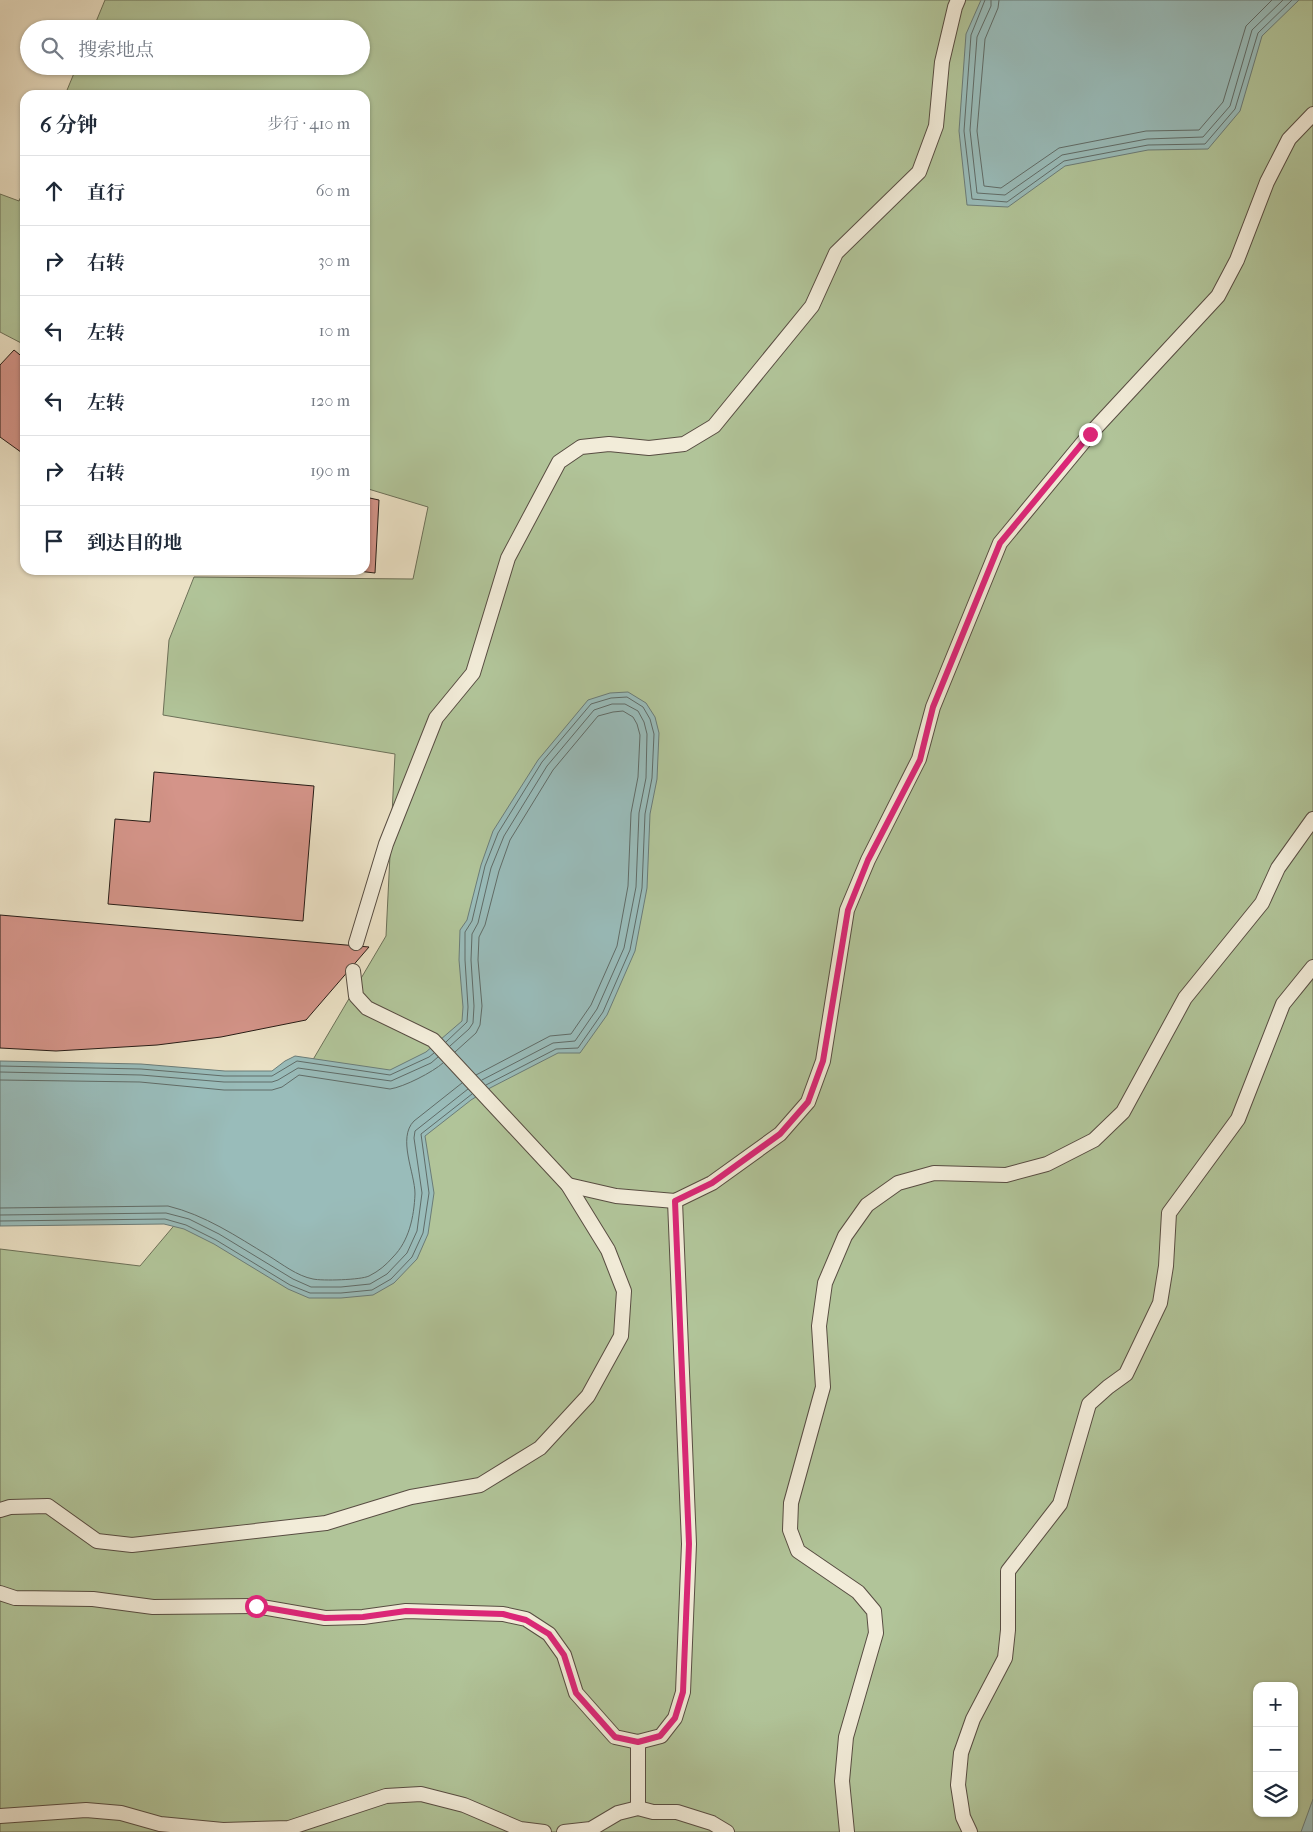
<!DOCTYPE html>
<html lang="zh">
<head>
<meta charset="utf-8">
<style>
	:root { --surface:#fff; --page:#f6f6f7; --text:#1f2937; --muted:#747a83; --line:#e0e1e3 }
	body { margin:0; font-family:"IM FELL French Canon","Noto Serif SC",serif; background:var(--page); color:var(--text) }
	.controls { position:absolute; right:15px; bottom:15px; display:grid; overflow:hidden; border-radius:10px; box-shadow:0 1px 4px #0004 }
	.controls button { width:45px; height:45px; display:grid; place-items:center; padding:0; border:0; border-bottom:1px solid var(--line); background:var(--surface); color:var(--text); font:25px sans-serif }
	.stop { position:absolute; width:15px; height:15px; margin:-11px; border:4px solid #db2777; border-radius:50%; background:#fff }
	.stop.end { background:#db2777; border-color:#fff; box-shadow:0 1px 5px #0008 }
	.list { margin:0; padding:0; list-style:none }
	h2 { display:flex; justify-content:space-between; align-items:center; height:65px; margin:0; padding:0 20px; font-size:21px }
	h2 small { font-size:16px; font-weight:400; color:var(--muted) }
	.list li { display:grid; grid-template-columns:32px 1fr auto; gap:15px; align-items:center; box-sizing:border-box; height:70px; padding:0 20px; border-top:1px solid var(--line) }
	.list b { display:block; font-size:19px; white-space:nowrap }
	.list em { font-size:16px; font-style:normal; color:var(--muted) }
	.icon { flex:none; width:28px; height:28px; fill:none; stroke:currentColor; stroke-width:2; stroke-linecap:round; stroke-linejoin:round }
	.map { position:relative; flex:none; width:1313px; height:1832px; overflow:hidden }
	.search { position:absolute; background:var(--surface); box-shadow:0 1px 4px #0004; left:20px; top:20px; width:350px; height:55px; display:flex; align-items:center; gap:12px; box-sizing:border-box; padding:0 18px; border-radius:28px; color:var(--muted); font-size:19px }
	.panel { position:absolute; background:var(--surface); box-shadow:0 1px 4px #0004; left:20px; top:90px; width:350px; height:485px; border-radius:15px }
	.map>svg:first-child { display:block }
</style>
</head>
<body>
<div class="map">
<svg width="1313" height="1832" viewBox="0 0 1313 1832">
	<rect width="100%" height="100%" fill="#ebe1c5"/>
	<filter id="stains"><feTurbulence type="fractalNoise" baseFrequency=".004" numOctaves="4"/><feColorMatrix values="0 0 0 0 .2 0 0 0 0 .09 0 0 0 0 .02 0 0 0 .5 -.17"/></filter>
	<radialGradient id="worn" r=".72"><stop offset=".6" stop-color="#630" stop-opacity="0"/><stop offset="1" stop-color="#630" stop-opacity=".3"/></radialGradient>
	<g fill="#b1c499" stroke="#6c7058" fill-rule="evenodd">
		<path d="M105 0H1313V1832H0V1249L140 1266 311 1063 386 936 395 754 163 715 169 640 194 577 413 579 428 507 365 488V95H65L77 66H361V29H93ZM1257 1686H1294V1813H1257Z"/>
		<path d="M25 187V345L0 332V194L19 201Z"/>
	</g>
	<g fill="#99bcba" stroke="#6b7c78">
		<path d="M981 0H1299L1262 36 1240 111 1208 149 1148 150 1065 166 1008 207 967 205 959 131 966 34Z"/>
		<path d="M628 692 646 703 655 717 659 733 657 779 650 814 647 888 635 951 607 1015 580 1053H558L490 1088 471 1100 425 1136 434 1193 428 1234 417 1259 394 1283 373 1295 341 1298H309L288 1289 214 1244 184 1229 164 1224 0 1226V1061L141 1064 225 1071H272L285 1061 295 1056 390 1070 426 1052 462 1021 463 1007 459 960 460 930 467 920 481 865 493 831 538 760 588 700 610 693Z"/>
		<path d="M1313 1799V1832H1301Z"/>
	</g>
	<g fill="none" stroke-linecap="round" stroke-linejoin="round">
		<g stroke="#606c68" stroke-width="1">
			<path d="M985 0 971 35 964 131 972 199 1007 202 1064 161 1148 145 1205 144 1235 109 1258 33 1292 0"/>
			<path d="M991 0V6L977 37 970 130 977 193 1005 195 1062 155 1147 139 1203 137 1230 106 1252 30 1283 0"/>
			<path d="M999 0 998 8 985 39 977 131 984 186 1001 188 1059 148 1146 131 1199 130 1223 102 1246 26 1272 0"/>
			<path d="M446 1042 467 1022 468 1007 465 960V932L472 921 485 866 498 833 542 762 591 704 611 698 627 697 643 707 650 719 654 734 652 778 645 814 642 888 630 950 603 1012 578 1048 556 1049 486 1085"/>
			<path d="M450 1046 469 1029 473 1023 474 1006 471 960 472 934 478 923 491 868 504 836 547 766 594 710 612 704H625L638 711 644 722 647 734 646 778 639 813 636 887 624 948 597 1009 575 1041 553 1043 482 1080"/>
			<path d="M455 1052 476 1033 480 1025 482 1006 478 960 479 937 485 925 499 871 510 840 553 770 598 716 613 712 623 711 633 717 637 724 640 735 638 777 631 813 628 886 617 946 591 1005 571 1034 550 1036 476 1075"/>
			<path d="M0 1066 141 1069 224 1076H272L297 1061 390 1075 429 1057 434 1053"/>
			<path d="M0 1072 141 1075 224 1082H272L278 1080 298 1068 391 1081 431 1063 438 1057"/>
			<path d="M0 1080 140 1082 224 1090H272L282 1087 299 1075 390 1089C404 1087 433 1072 443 1063"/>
			<path d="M0 1208 168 1206C205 1215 236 1236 269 1256 282 1264 297 1276 313 1279 322 1281 361 1280 369 1276 379 1271 386 1265 393 1257 409 1241 414 1217 415 1194 415 1173 397 1138 414 1121L462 1083"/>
			<path d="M0 1215 166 1213 189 1219 219 1234 293 1279 311 1287H341L370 1284 387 1274 407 1253 417 1231 422 1193 414 1138 415 1131 468 1089"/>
			<path d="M0 1221 165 1219 186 1225 216 1240 290 1285 310 1293H341L372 1290 391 1279 412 1257 423 1233 429 1193 421 1134 472 1094"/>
		</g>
	</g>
	<g fill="#d49489" stroke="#271c16">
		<path d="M14 350 25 359V455L0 437V365Z"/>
		<path d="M365 497 379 500 375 573 349 570H365Z"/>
		<path d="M154 772 314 786 303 921 108 904 115 819 150 822Z"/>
		<path d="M0 915 369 947 306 1020 221 1037 157 1045 56 1051 0 1048Z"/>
	</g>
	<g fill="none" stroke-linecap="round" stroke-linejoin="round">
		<g stroke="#584d42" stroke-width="16">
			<g id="service">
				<path d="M356 943 386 844 436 718 473 673 508 558 559 462 581 447 609 444 649 448 684 444 714 426 812 306 836 253 919 172 936 126 942 62 955 7 958 0"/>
				<path d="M568 1185 616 1196 675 1201 712 1183 780 1134 808 1102 823 1061 847 910 868 860 919 759 933 707 1000 543 1090 434 1218 296 1237 260 1267 182 1289 139 1313 114"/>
				<path d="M0 1510 10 1507 48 1506 97 1541 132 1545 326 1523 411 1497 480 1485 540 1448 588 1396 621 1336 624 1291 608 1250 568 1185 433 1040 367 1008 356 996 353 971"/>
				<path d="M0 1593 15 1598 93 1599 153 1607 256 1606 325 1618 363 1617 406 1611 503 1614 526 1619 549 1634 564 1655 576 1693 615 1737 638 1742 661 1736 675 1718 683 1692 689 1544 675 1201"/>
				<path d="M638 1742V1808"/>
				<path d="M0 1816 86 1810 121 1813 160 1824 223 1830 289 1828 386 1796 421 1794 464 1805 520 1829 544 1832"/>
				<path d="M564 1832 591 1829 618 1813 638 1808 653 1812H677L712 1823 727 1832"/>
				<path d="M847 1832 842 1781 846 1737 876 1633 874 1611 858 1592 798 1551 790 1530 791 1503 823 1387 819 1326 825 1283 845 1236 867 1205 898 1183 934 1173 1006 1175 1047 1164 1094 1140 1123 1112 1185 998 1262 903 1278 868 1313 819"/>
				<path d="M970 1832 963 1817 958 1785 961 1753 973 1719 1005 1658 1008 1630V1571L1060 1504 1089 1404 1108 1387 1126 1374 1160 1303 1166 1266 1169 1213 1238 1119 1283 1004 1313 967"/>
			</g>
		</g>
		<use href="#service" stroke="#f2ecd9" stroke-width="14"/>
	</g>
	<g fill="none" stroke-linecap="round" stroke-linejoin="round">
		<path stroke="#db2777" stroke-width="6" d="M256 1606 325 1618 363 1617 406 1611 503 1614 526 1620 549 1634 564 1655 576 1693 615 1737 638 1742 660 1736 675 1718 683 1692 689 1544 675 1201 712 1183 780 1134 808 1102 823 1061 848 910 868 860 920 760 933 707 1000 543 1090 434"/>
	</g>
	<rect width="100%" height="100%" filter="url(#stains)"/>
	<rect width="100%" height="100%" fill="url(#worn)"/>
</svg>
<div class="controls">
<button>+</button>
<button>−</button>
<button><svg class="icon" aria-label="layers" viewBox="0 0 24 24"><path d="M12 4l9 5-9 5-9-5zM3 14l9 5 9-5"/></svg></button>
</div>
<div class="stop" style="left:256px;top:1606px"></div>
<div class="stop end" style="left:1090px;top:434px"></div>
<div class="search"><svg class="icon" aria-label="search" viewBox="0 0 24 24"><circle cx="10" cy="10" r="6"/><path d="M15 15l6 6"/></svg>搜索地点</div>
<section class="panel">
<h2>6 分钟<small>步行 · 410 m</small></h2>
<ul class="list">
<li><svg class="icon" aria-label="ahead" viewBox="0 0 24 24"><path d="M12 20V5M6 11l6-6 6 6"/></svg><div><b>直行</b></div><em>60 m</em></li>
<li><svg class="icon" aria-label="right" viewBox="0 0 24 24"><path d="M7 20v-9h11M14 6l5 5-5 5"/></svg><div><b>右转</b></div><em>30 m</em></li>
<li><svg class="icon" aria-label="left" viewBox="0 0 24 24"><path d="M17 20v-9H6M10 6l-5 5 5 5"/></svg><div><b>左转</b></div><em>10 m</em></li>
<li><svg class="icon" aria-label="left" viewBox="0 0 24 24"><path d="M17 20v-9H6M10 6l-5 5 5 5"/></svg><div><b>左转</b></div><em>120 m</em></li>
<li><svg class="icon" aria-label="right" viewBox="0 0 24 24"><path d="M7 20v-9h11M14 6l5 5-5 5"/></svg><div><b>右转</b></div><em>190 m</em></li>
<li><svg class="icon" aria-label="arrive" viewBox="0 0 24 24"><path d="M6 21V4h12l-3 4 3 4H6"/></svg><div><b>到达目的地</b></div></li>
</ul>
</section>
</div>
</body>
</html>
